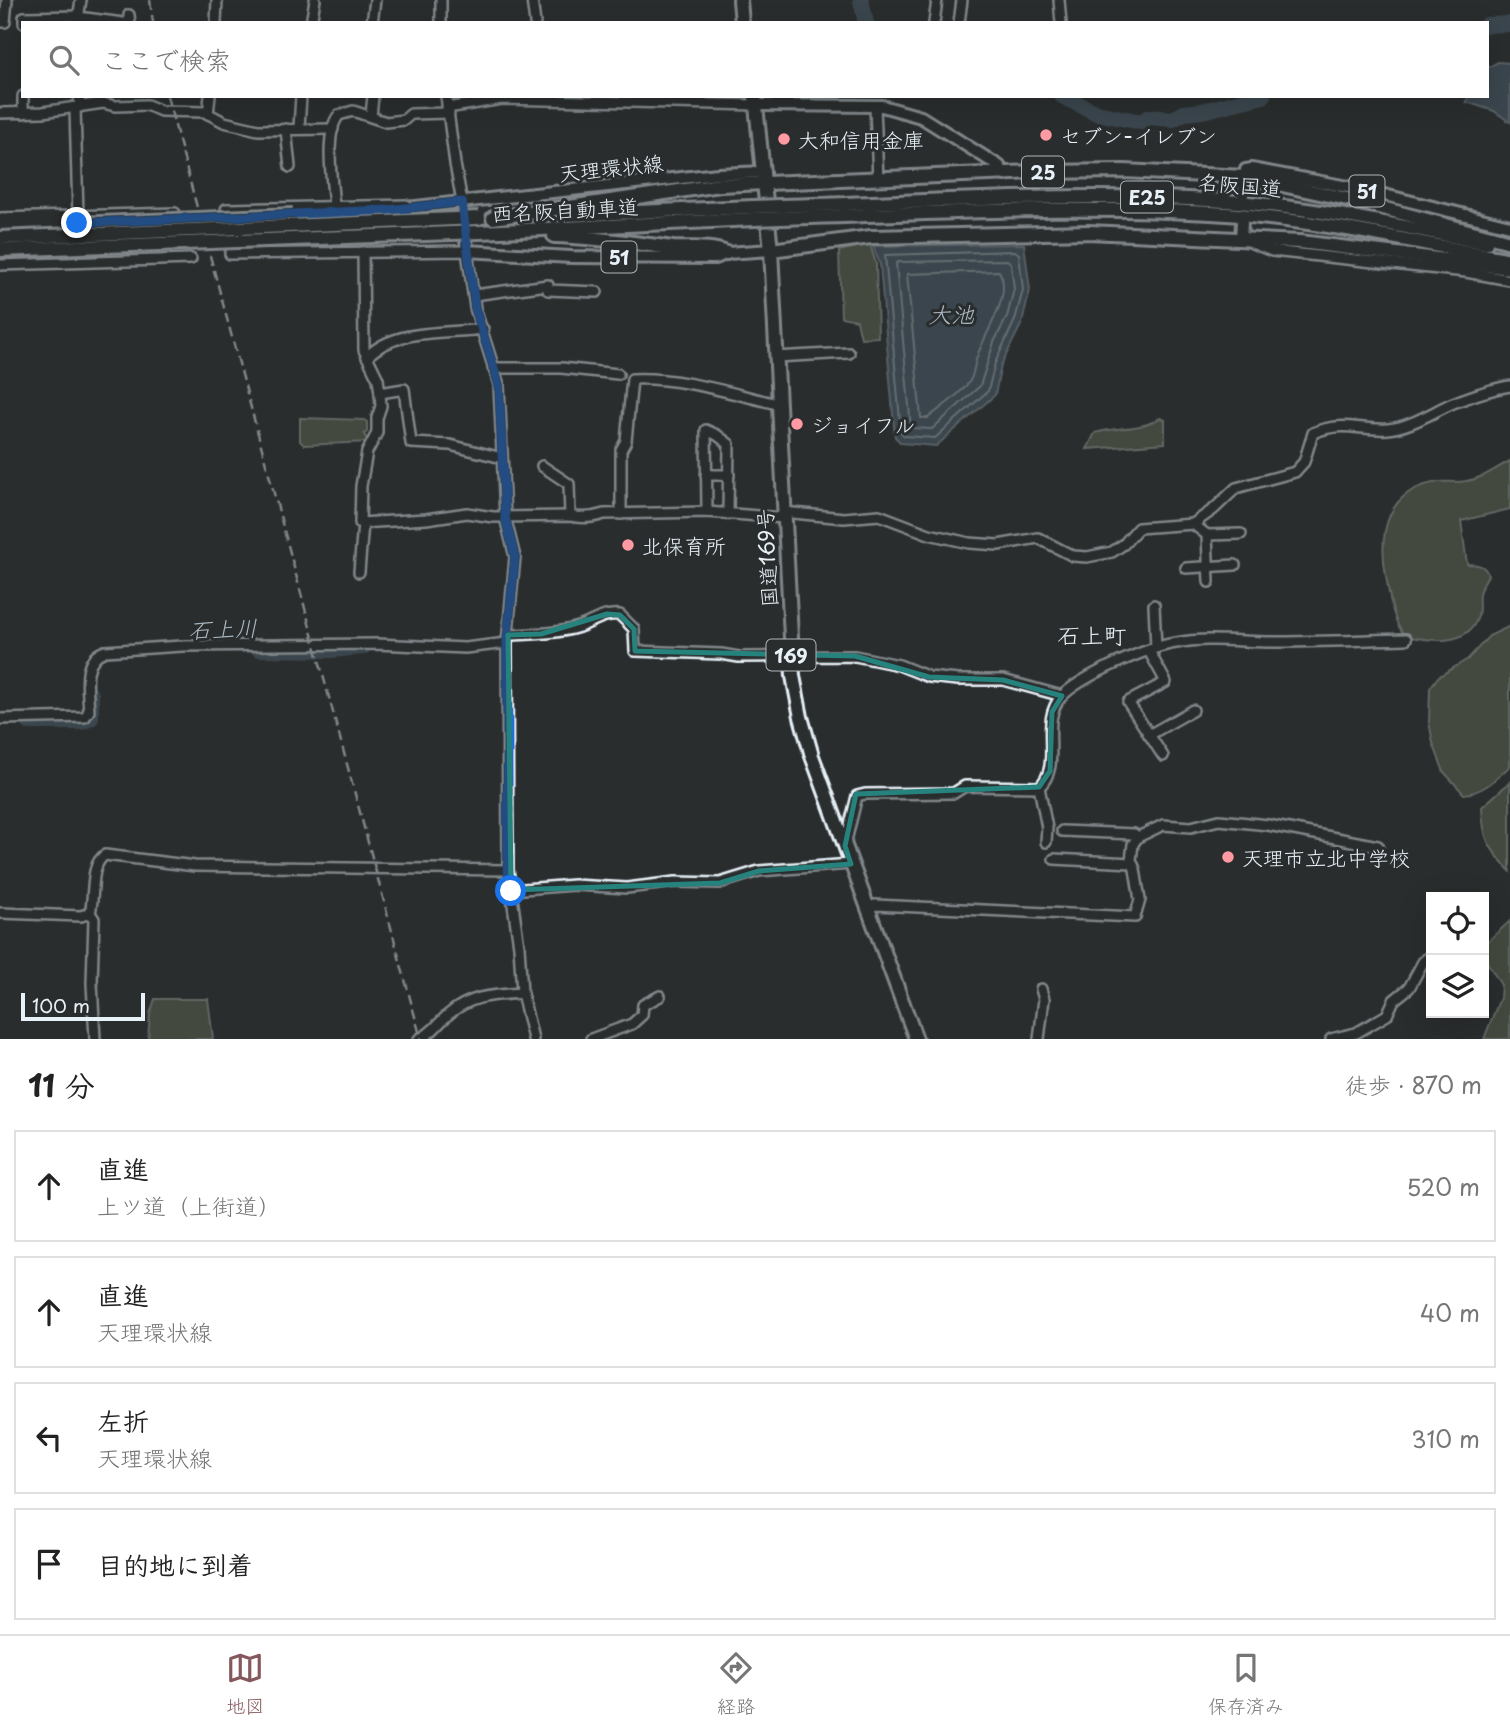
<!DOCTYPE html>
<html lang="ja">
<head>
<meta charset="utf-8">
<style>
	:root { --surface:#fff; --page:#f6f6f6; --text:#222; --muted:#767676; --line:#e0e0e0; --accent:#85585c }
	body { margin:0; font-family:"Playpen Sans","Klee One",sans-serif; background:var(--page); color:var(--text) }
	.controls { position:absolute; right:21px; bottom:21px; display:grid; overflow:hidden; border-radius:0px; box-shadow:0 7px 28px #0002 }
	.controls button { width:63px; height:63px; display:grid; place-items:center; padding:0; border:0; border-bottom:2px solid var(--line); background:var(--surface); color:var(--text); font:35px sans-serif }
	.scale { position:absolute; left:21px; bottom:18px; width:124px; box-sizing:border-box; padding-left:7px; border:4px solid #e8f1f8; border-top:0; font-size:19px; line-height:24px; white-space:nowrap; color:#e8f1f8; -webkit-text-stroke:5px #2a2d2e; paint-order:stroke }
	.stop { position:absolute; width:21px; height:21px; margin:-16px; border:5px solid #1a73e8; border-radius:50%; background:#fff }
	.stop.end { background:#1a73e8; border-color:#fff; box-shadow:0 2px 7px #0008 }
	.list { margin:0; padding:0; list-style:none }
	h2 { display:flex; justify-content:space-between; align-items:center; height:91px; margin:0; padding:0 28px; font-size:30px }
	h2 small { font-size:23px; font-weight:400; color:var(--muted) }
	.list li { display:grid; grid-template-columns:46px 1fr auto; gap:21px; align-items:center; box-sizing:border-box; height:112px; margin:0 14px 14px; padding:0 14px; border:2px solid var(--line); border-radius:0px }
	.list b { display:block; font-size:26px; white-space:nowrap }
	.list p { margin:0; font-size:23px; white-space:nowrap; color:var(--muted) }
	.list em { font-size:23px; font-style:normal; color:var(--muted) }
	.icon { flex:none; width:38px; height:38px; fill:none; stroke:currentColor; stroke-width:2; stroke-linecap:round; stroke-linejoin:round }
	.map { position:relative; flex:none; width:1510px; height:1039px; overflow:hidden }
	.search { position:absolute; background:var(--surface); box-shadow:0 7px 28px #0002; left:21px; right:21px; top:21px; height:77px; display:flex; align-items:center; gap:18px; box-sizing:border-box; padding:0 24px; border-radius:0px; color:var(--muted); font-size:26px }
	.sheet { height:595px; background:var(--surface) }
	nav { display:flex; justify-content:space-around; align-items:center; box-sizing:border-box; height:98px; border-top:2px solid var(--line); background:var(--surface); font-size:19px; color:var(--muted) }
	nav a { display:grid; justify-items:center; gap:4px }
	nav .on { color:var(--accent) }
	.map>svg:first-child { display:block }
</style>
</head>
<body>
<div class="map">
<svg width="1510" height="1039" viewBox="0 0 1510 1039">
	<rect width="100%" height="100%" fill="#2a2d2e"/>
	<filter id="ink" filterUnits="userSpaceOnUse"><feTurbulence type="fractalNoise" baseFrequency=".0143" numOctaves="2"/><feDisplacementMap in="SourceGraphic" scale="14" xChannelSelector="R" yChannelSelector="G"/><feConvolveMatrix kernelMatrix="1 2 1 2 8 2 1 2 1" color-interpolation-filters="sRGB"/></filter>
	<g filter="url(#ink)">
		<g fill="#626b52" stroke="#a5aea5" stroke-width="2">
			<path d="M870 244 876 264 878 337 861 338 857 320 841 317 839 251Z"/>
			<path d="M300 418 364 420 367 422V432L364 434 368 442 304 445 300 441Z"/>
			<path d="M1160 418 1165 420V443L1087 449 1095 433C1117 426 1139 431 1160 418Z"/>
			<path d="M1510 461V509L1461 521 1467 564C1477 565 1485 564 1488 575 1485 581 1480 588 1479 594 1478 602 1480 609 1478 616 1469 647 1430 641 1406 636 1393 625 1389 593 1386 576 1378 532 1387 489 1439 482 1448 481 1457 483 1466 481 1482 479 1496 468 1510 461Z"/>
			<path d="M1510 626V766C1495 779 1485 792 1464 794L1444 772 1433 743 1429 722 1430 688 1438 677 1468 659 1489 636Z"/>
			<path d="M1510 782V871C1488 847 1483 839 1482 807Z"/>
			<path d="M1510 921V1039H1484L1500 998 1501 985 1487 962 1486 943Z"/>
			<path d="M155 999H208L213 1039H148L150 1014Z"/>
		</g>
		<g fill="#506473" stroke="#8d9ca8" stroke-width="2">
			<path d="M1498 62 1510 63V122L1494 111 1466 102 1469 96H1487V68Z"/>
			<path d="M1024 244 1030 290 1022 323 1001 365 995 395 936 446 901 443 895 437 880 265 873 246Z"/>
		</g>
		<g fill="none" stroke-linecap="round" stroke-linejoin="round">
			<g stroke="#abb9c3" stroke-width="2">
				<path d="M1015 251 1019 254 1023 290 1015 320 995 363 988 391 935 438 904 436 901 432 885 255Z"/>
				<path d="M1007 260 1011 263 1014 289 1007 317 994 342 980 386 932 429 911 428 896 263 899 262Z"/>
				<path d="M999 271C1014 295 984 333 977 357 974 364 974 376 969 382 959 396 941 407 928 418H921L907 274Z"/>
			</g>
			<g stroke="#506473" stroke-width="16">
				<path d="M861 0 866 23"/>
				<path d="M1487 25 1510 24"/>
				<path d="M1062 96 1097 113 1141 122 1149 117 1173 119 1184 113 1202 111 1263 96"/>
				<path d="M259 649 331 650 363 647"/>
				<path d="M29 722H82L91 718V695"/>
			</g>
			<g stroke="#e8f1f8" stroke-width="14">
				<g id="minor">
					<path d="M441 0V23"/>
					<path d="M532 0 535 23"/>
					<path d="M1059 0 1061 23"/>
					<path d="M129 15 130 23"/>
					<path d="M78 17 123 23"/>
					<path d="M78 19 81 0"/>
					<path d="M0 22H5L7 0"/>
					<path d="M24 23V17L79 16"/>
					<path d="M216 23 217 0"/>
					<path d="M311 23 315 0"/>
					<path d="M372 23 375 0"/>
					<path d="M934 23 937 0"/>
					<path d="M959 23 962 0"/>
					<path d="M79 96 80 107"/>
					<path d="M446 96 455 164 462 202"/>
					<path d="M875 106 878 180"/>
					<path d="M75 108 78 215"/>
					<path d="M447 108 502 99 757 105"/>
					<path d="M0 113 43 112 103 103 115 106 147 105 161 111 205 112 224 122 258 130 333 129"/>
					<path d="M23 113V96"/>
					<path d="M208 114 210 96"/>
					<path d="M371 116 373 96"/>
					<path d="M299 128 301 96"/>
					<path d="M286 129 290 167"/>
					<path d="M334 205C332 183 324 132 339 115L353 111 386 122 404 120 411 114 449 113"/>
					<path d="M226 209 406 205"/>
					<path d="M0 218 175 213"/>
					<path d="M1252 243 1272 251 1466 272 1510 280"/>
					<path d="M363 252 364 350 378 379 380 393 404 389 411 443 450 445 502 458"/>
					<path d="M230 254 467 251 475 308 499 385 505 517 515 557 507 643 508 870 519 946 522 993 533 1039"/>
					<path d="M0 265 191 259"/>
					<path d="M474 295 548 285V290L597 292"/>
					<path d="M367 357C394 328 446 334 483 329"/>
					<path d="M775 357 849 353"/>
					<path d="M493 368H561L618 374"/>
					<path d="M380 393 381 406 377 418V433L367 452 361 486 360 523 426 519 467 513 493 517 570 516C582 519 592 518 604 514L707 512 784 518"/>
					<path d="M542 466 569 484 570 516"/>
					<path d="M706 475H729"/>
					<path d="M707 512 706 430 717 435 729 444 728 514"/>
					<path d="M783 512 844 518 879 515 929 534 969 543 998 545 1038 538 1073 556 1087 557 1112 552 1124 544 1138 528 1193 524 1214 509 1236 488 1295 472 1304 462 1313 433C1343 420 1359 431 1388 429 1411 427 1432 412 1453 403 1471 396 1491 389 1510 386"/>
					<path d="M621 514V450L626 441 632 379C681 377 730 393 777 404"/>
					<path d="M1193 524 1207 535 1209 582"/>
					<path d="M1207 535 1241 534"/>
					<path d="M1186 568 1235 565"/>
					<path d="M359 572 363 523"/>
					<path d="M1154 605 1156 648"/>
					<path d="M508 635C532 634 557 634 579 627 595 621 604 613 620 615L634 629 635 651 721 654 739 657 855 656 899 665 929 677 958 680H1003L1062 696"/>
					<path d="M1149 651 1166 682 1128 702 1163 756"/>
					<path d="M0 719 85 717 89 711C88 690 81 659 105 651L182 646 376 644 465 648 507 643"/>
					<path d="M1149 735 1193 710"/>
					<path d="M1039 787 1047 828 1046 842"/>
					<path d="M1062 831 1134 834 1138 837"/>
					<path d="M845 845 857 796 865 794 954 793 965 786 1039 787C1064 765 1038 722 1061 697 1081 676 1148 647 1176 643 1208 637 1241 642 1273 642 1317 642 1362 640 1406 639"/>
					<path d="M1054 859 1132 863"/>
					<path d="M511 890 574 885 627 888 675 882 720 883 759 871 851 864"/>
					<path d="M868 908 875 905 1135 917 1140 900 1135 869 1131 860 1133 844 1138 837 1163 825 1191 827 1219 820 1268 825 1378 846"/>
					<path d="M0 913 81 916 90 913"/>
					<path d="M95 1039 92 983 94 919 90 913C95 896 89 865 105 855L195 866 508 870"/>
					<path d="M419 1039C432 1034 438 1023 449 1014 471 995 494 995 522 993"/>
					<path d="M591 1039 632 1024 642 1015 643 1005 660 996"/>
					<path d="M1039 1039 1044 999 1041 989"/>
					<path d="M1331 1039 1356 1033 1387 1015 1394 1000 1409 988 1423 962 1431 955"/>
				</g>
			</g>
			<g stroke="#e8f1f8" stroke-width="16">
				<g id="major">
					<path d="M757 105 882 106 921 117 999 166 1005 175"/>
					<path d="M1243 195 1246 170 1252 169 1364 190 1510 226"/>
					<path d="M293 214 388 210 718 174 764 172"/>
					<path d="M0 226 77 223"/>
					<path d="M465 226 467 251 571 257 716 258 727 253 771 250"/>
					<path d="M1241 238 1242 223"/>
				</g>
			</g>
			<g stroke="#e8f1f8" stroke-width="18">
				<g id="highway">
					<path d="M740 0 742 23"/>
					<path d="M755 96 771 250 793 676 801 717 812 756 916 1039"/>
					<path d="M780 206C928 202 1077 191 1225 201 1313 207 1400 226 1486 243"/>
					<path d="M567 215 753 207"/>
					<path d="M493 218 720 185 1035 172 1124 171 1245 177 1352 200 1510 242"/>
					<path d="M781 218C929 214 1079 204 1227 214 1322 221 1416 242 1510 260"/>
					<path d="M479 232 754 219"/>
					<path d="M554 236C594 237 633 243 673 248 692 249 710 246 727 253"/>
					<path d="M771 250 871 237 1089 232 1300 242 1510 268"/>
				</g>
			</g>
			<use href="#minor" stroke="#2a2d2e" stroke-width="9"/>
			<use href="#major" stroke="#2a2d2e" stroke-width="10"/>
			<use href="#highway" stroke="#2a2d2e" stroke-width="12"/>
			<g stroke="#e8f1f8" stroke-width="2.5" stroke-dasharray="10 5" stroke-linecap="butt">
				<path d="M150 0 153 23"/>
				<path d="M167 96 421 1039"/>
			</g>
			<g stroke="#e8f1f8" stroke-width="16" stroke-linecap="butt">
				<path id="major-bridge" d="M77 223 293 214"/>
			</g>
			<g stroke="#e8f1f8" stroke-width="18" stroke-linecap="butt">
				<g id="highway-bridge">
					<path d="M753 207 780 206"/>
					<path d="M754 219 781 218"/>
					<path d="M0 238 479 218"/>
					<path d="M0 250 479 232"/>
				</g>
			</g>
			<use href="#major-bridge" stroke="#2a2d2e" stroke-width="10"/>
			<use href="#highway-bridge" stroke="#2a2d2e" stroke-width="12"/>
		</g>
	</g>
	<g fill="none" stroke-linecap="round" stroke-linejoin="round" filter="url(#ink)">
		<path stroke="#1a73e8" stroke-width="9" d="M77 223 388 210 462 202 475 308 499 385 505 517 515 557 507 643 508 870 511 891"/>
	</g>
	<path d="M0 0H1510V1039H0ZM607 614 620 615 634 629 635 651 855 656 929 677 1003 680 1062 696 1052 712 1050 771 1039 787 856 794 845 846 851 864 759 871 720 883 511 890 508 635 541 634Z" fill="#2a2d2e" fill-opacity=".55" fill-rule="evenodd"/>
	<path fill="none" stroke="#25827c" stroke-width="5" stroke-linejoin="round" d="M607 614 620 615 634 629 635 651 855 656 929 677 1003 680 1062 696 1052 712 1050 771 1039 787 856 794 845 846 851 864 759 871 720 883 511 890 508 635 541 634Z"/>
	<g fill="#ff9aa2" stroke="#2a2d2e" stroke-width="2.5">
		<circle cx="1046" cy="135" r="7"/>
		<circle cx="784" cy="139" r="7"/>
		<circle cx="797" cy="424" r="7"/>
		<circle cx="628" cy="545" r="7"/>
		<circle cx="1228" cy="857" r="7"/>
	</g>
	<g text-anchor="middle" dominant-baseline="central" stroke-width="6" stroke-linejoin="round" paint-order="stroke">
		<g fill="#2a2d2e" stroke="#afb6bb" stroke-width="2">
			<rect x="1022" y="156.5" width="42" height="31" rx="5"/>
			<rect x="1349.5" y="175.5" width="35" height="31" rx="5"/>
			<rect x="1121" y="181.5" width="52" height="31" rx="5"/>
			<rect x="601.5" y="241.5" width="35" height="31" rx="5"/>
			<rect x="766.5" y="639.5" width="49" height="31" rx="5"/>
		</g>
		<g font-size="19" font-weight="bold" fill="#e8f1f8">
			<text x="1043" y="172">25</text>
			<text x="1367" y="191">51</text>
			<text x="1147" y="197">E25</text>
			<text x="619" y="257">51</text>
			<text x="791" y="655">169</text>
		</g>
		<g font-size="21" fill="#e8f1f8" stroke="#2a2d2e" text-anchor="start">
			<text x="1060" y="135">セブン-イレブン</text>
			<text x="798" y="139">大和信用金庫</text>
			<text x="811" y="424">ジョイフル</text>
			<text x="642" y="545">北保育所</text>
			<text x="1242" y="857">天理市立北中学校</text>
		</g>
		<g font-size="21" fill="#e8f1f8" stroke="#2a2d2e">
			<text transform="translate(611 167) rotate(-6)">天理環状線</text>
			<text transform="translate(1240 184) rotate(5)">名阪国道</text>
			<text transform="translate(565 209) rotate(-3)">西名阪自動車道</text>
			<text transform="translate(766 558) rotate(-93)">国道169号</text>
		</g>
		<g font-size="23" font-style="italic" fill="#abb9c3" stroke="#2a2d2e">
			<text x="951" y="313">大池</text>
			<text transform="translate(223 628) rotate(-2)">石上川</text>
		</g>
		<g font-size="23" fill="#e8f1f8" stroke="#2a2d2e">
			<text x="1092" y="634">石上町</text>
		</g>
	</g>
</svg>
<div class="controls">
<button><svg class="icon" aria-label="locate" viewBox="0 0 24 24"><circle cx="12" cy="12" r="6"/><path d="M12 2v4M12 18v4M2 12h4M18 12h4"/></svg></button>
<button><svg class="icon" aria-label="layers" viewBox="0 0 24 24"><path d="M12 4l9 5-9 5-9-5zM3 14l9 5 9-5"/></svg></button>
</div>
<div class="scale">100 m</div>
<div class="stop" style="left:511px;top:891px"></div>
<div class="stop end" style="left:77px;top:223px"></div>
<div class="search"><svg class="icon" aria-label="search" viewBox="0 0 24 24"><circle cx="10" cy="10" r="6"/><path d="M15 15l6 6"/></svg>ここで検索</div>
</div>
<section class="sheet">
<h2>11 分<small>徒歩 · 870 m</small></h2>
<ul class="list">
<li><svg class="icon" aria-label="ahead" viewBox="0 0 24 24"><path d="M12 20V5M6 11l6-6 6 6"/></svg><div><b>直進</b><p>上ツ道（上街道）</p></div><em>520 m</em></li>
<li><svg class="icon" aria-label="ahead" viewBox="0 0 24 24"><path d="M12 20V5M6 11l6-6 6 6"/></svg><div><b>直進</b><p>天理環状線</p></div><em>40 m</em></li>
<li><svg class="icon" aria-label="left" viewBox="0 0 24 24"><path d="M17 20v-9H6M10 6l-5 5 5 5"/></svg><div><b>左折</b><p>天理環状線</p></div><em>310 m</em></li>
<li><svg class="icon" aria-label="arrive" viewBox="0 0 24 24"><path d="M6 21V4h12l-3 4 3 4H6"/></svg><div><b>目的地に到着</b></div></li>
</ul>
</section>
<nav>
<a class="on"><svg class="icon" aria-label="map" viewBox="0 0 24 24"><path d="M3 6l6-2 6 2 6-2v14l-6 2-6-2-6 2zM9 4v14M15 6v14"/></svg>地図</a>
<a><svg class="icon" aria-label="directions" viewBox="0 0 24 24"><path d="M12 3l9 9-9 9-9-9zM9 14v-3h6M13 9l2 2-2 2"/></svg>経路</a>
<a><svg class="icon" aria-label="saved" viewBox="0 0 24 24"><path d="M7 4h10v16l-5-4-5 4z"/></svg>保存済み</a>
</nav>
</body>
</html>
